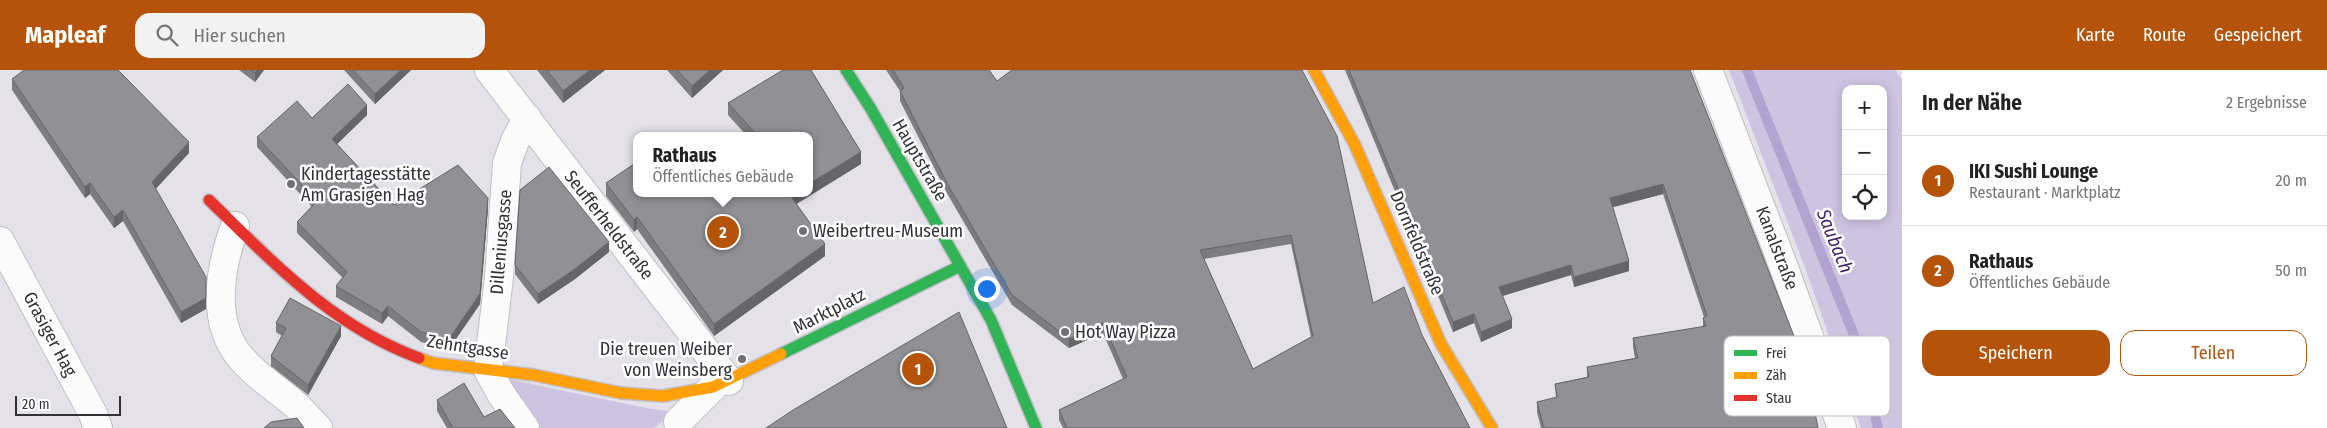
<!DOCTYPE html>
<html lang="de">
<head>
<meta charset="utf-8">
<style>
	:root { --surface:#fff; --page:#f2f2f2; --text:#222; --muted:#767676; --line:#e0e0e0; --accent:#b45309 }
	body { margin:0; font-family:"Fira Sans Condensed",sans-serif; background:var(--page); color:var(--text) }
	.controls { position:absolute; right:15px; top:15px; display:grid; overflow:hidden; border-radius:10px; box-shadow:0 2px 12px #0003 }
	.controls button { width:45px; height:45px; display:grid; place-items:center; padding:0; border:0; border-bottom:1px solid var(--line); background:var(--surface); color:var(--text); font:25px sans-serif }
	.scale { position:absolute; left:15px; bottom:12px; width:106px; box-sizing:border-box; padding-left:5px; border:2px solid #333137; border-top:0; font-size:14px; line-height:18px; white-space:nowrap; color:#333137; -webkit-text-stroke:4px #fff; paint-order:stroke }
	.you { position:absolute; left:986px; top:218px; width:18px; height:18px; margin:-12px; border:4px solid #fff; border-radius:50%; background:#1a73e8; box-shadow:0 0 0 8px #1a73e833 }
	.badge { display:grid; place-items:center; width:32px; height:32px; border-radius:50%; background:var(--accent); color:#fff; font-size:16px; font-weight:700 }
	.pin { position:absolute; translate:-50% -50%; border:2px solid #fff; box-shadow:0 1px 5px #0006 }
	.popup { position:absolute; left:633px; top:62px; width:180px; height:65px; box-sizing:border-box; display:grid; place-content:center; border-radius:10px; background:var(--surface); filter:drop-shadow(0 1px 4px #0005); font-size:16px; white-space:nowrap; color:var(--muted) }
	.popup b { font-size:19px; color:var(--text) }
	.popup::after { content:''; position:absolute; left:50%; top:100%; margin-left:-10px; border:10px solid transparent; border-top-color:var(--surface) }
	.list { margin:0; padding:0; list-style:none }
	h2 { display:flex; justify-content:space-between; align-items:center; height:65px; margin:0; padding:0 20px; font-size:21px }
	h2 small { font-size:16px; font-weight:400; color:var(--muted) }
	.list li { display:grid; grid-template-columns:32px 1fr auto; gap:15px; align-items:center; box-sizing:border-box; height:90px; padding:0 20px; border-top:1px solid var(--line) }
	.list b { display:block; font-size:19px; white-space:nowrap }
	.list p { margin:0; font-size:16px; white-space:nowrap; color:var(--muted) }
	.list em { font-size:16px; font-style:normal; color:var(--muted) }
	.actions { display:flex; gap:10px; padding:15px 20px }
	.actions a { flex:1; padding:11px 0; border:1px solid var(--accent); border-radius:15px; text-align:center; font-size:18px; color:var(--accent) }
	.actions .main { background:var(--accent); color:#fff }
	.icon { flex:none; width:28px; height:28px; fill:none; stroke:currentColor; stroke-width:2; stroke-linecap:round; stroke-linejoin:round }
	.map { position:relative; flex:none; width:1902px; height:358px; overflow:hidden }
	header { display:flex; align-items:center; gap:30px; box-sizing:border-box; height:70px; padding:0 25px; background:var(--accent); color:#fff }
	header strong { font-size:24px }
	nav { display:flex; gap:28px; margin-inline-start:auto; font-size:18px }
	.search { width:350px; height:45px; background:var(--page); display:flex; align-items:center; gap:12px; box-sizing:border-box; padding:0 18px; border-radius:15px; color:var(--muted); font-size:19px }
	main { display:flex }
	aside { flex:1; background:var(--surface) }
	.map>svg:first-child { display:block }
</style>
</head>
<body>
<header>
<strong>Mapleaf</strong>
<div class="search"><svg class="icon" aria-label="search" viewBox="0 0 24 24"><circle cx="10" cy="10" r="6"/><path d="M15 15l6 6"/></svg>Hier suchen</div>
<nav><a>Karte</a><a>Route</a><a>Gespeichert</a></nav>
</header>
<main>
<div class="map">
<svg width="1902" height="358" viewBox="0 0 1902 358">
	<rect width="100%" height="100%" fill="#e4e2e8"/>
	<g fill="#cfc3e2" fill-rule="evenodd">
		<path d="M1729 0H1895L1902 10V358H1861L1803 192ZM1846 19H1883V146H1846Z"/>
		<path d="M503 308 646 338 674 342 654 358H536Z"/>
	</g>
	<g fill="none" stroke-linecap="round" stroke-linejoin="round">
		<path stroke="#b4a2d0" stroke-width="10" d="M1747 0 1860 280 1878 358"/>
		<g stroke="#c0bfc4" stroke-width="30">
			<g id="street">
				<path d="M489 0 729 311"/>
				<path d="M1708 0 1783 195 1842 358"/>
				<path d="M235 156C220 197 210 252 241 288 255 305 274 317 291 331 301 339 309 349 318 358"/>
				<path d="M0 171 93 344 98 358"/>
				<path d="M678 352 713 317"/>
				<path d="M525 358 501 324 488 300 499 207 507 93 515 71 527 48"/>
			</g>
		</g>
		<g stroke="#c0bfc4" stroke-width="14">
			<g id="fast">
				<path d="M846 0 871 39 991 250 1036 358"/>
				<path d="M781 284 960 196"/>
			</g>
		</g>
		<g stroke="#c0bfc4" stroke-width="14">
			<g id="slow">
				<path d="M1314 0 1355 75 1441 274 1492 358"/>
				<path d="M419 288 433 293 534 305 621 323 663 326 713 317 781 284"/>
			</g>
		</g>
		<g stroke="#c0bfc4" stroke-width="14">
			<path id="jam" d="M209 130C274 193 332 256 419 288"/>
		</g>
		<use href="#street" stroke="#fbfbfc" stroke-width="28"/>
		<use href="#fast" stroke="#30b455" stroke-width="11"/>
		<use href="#slow" stroke="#ff9f0a" stroke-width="11"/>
		<use href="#jam" stroke="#e5322d" stroke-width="11"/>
	</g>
	<g fill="#7d7c7f" fill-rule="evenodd">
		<path d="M239 0H264L255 12Z"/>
		<path d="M344 0H411L375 34Z"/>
		<path d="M537 0H605L563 33Z"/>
		<path d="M667 0H723L692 28Z"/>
		<path d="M783 0H811L861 82V94L796 134 825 174V186L714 266 637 159 634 162 606 126V113L637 92V123H717L719 125 722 123H809V66H747L728 45V33Z"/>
		<path d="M886 0H989L997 11 1302 0 1373 233 1422 265 1470 358H1063L1059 350V340L1123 309 1103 263 1069 278 1012 235 948 125 900 31V21ZM1291 174 1311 267 1253 299 1204 189Z"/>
		<path d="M1345 0H1690L1810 316 1818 358H1541L1537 342V332L1556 328 1555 314 1587 307V297L1635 288 1633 277V268L1703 257V248L1704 247 1663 124 1612 137 1629 201 1574 217 1571 205 1502 226 1512 258 1481 272 1474 253 1453 262Z"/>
		<path d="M12 9 189 83 155 119 206 239 181 253 123 151 114 158 90 124 85 128 12 20Z"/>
		<path d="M367 45 337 74 394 135 488 138 480 234 449 279 421 272 388 246 382 254 336 227V216L343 208 297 163V152L312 137 257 77V67Z"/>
		<path d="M609 182 575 209 538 234 515 204V195Z"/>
		<path d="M276 253 341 266 308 325 271 296V286L282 266 276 262Z"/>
		<path d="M437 330 484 347 515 358H447L437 341Z"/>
	</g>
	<g fill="#666568">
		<path d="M257 0H264L255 12V3Z"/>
		<path d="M401 0H411L375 34V24Z"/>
		<path d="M590 0H605L563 33V21Z"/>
		<path d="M710 0H723L692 28V16Z"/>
		<path d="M367 35V45L332 79V69Z"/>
		<path d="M189 72V83L152 123V112Z"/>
		<path d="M861 82V94L790 138V125L793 123H809V114Z"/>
		<path d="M90 113V124L85 128V117Z"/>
		<path d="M1663 114V124L1610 138V128Z"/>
		<path d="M488 128V138L480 234 449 279V269Z"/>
		<path d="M123 140V151L114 158V147Z"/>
		<path d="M637 147V159L634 162V150Z"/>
		<path d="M609 172V182L575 209 538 234V224Z"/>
		<path d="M825 174V186L714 266V254Z"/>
		<path d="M1629 191V201L1574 217V207Z"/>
		<path d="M1571 195V205L1499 227V217Z"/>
		<path d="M206 228V239L181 253V242Z"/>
		<path d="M388 236V246L382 254V243Z"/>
		<path d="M1474 244V253L1453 262V252Z"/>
		<path d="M1512 249V258L1481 272V262Z"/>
		<path d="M1103 253V263L1069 278V269Z"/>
		<path d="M341 256V266L308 325V315Z"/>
		<path d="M1810 307V316L1808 317V308Z"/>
	</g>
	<g fill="#919094" stroke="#666568" fill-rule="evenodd">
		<path d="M24 0H118L189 72 152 112 206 207V228L181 242 123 140 114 147 90 113 85 117 12 9Z"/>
		<path d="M251 0H257L255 3Z"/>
		<path d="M353 0H401L375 24Z"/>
		<path d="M547 0H590L563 21Z"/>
		<path d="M677 0H710L692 16Z"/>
		<path d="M783 0H811L861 82 809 114V66H758L728 33Z"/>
		<path d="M893 0H989L997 11 1012 0H1302L1337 66 1373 233 1404 217 1422 265 1470 358H1067L1059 340 1127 307 1103 253 1069 269 1012 225 948 115 900 21 904 18ZM1291 165 1313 266 1253 299 1200 180Z"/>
		<path d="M1349 0H1690L1810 307 1808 308 1818 358H1544L1537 332 1557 327 1555 314 1589 307 1587 297 1638 288 1633 268 1706 256 1703 248 1707 246 1663 114 1610 128 1629 191 1574 207 1571 195 1499 217 1512 249 1481 262 1474 244 1453 252Z"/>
		<path d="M348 14 367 35 332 69 394 135 458 95 488 128 480 224 449 269 421 262 388 236 382 243 336 216 347 202 297 152 317 131 257 67 297 31 312 48Z"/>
		<path d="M637 92V123H717L719 125 722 123H793L790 125 825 174 714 254 637 147 634 150 606 113Z"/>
		<path d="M549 97 609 172 575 199 538 224 515 195 520 120Z"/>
		<path d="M290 228 341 256 308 315 271 286 286 258 276 253Z"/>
		<path d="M959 242 1007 358H766L793 340Z"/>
		<path d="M464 313 484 347 500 339 515 358H453L437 330Z"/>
		<path d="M297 348 304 358H264L271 352Z"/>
	</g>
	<g fill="#716f75" stroke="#fff" stroke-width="2">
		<circle cx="291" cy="114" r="5"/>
		<circle cx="803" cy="161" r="5"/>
		<circle cx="1065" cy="262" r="5"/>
		<circle cx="742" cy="289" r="5"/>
	</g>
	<g text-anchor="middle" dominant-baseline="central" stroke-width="5" stroke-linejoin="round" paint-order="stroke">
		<g font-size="18" fill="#333137" stroke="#fff">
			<text transform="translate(920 90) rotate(60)">Hauptstraße</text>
			<text transform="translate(609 155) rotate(52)">Seufferheldstraße</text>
			<text transform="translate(501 172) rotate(-85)">Dilleniusgasse</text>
			<text transform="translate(1417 173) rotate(67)">Dornfeldstraße</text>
			<text transform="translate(1777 178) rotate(69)">Kanalstraße</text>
			<text transform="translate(829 241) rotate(-27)">Marktplatz</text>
			<text transform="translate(50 264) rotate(62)">Grasiger Hag</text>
			<text transform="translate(468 277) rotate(9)">Zehntgasse</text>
		</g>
		<g font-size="18" fill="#333137" stroke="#fff" text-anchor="start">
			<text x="301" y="104">Kindertagesstätte<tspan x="301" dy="21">Am Grasigen Hag</tspan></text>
			<text x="813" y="161">Weibertreu-Museum</text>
			<text x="1075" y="262">Hot Way Pizza</text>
			<text x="732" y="279" text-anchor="end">Die treuen Weiber<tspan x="732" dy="21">von Weinsberg</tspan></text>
		</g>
		<g font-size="19" font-style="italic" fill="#45206c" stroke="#fff">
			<text transform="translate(1835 171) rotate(68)">Saubach</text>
		</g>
	</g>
	<rect x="1724" y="266" width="166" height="80" rx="8" fill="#fff" stroke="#c2c1c3" stroke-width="1"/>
	<rect x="1734" y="280" width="23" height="6" fill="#30b455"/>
	<rect x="1734" y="302" width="23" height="7" fill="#ff9f0a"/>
	<rect x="1734" y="325" width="23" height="6" fill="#e5322d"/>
	<g font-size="14" fill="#333137">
		<text x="1766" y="288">Frei</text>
		<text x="1766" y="310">Zäh</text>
		<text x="1766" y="333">Stau</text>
	</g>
</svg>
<div class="controls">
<button>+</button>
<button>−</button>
<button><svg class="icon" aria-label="locate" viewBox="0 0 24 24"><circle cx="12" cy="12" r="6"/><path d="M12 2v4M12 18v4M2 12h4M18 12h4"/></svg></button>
</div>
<div class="scale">20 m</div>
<div class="you"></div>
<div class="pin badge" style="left:918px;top:299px">1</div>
<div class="pin badge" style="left:723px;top:162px">2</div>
<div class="popup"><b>Rathaus</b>Öffentliches Gebäude</div>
</div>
<aside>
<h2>In der Nähe<small>2 Ergebnisse</small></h2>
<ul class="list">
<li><span class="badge">1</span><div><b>IKI Sushi Lounge</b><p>Restaurant · Marktplatz</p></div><em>20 m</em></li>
<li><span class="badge">2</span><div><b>Rathaus</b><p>Öffentliches Gebäude</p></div><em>50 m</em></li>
</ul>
<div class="actions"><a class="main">Speichern</a><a>Teilen</a></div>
</aside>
</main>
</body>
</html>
